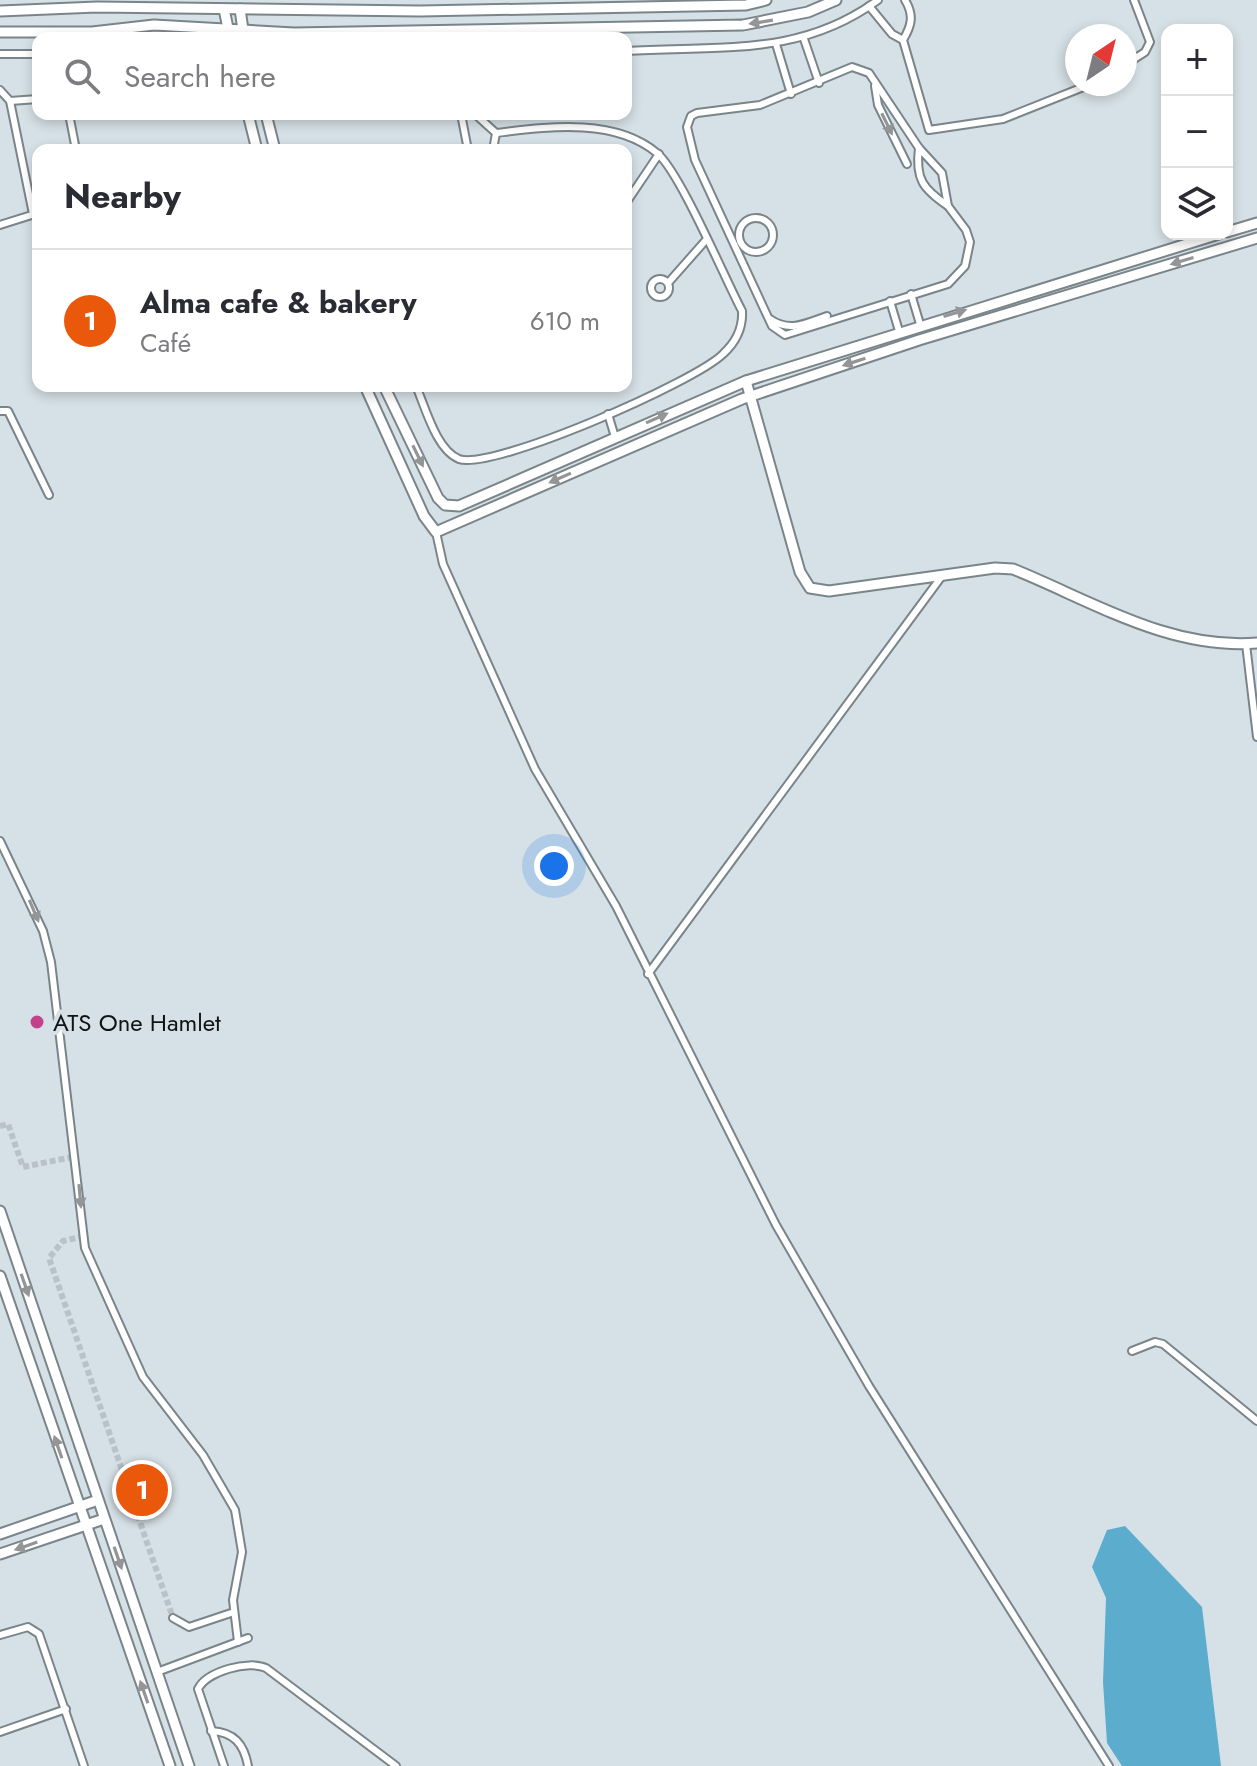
<!DOCTYPE html>
<html lang="en">
<head>
<meta charset="utf-8">
<style>
	:root { --surface:#fff; --page:#f2f2f3; --text:#2b2b33; --muted:#7c7c81; --line:#e1e1e2; --accent:#ea580c }
	body { margin:0; font-family:Jost,sans-serif; background:var(--page); color:var(--text) }
	.controls { position:absolute; right:24px; top:24px; display:grid; overflow:hidden; border-radius:16px; box-shadow:0 4px 12px #0003 }
	.controls button { width:72px; height:72px; display:grid; place-items:center; padding:0; border:0; border-bottom:2px solid var(--line); background:var(--surface); color:var(--text); font:40px sans-serif }
	.compass { position:absolute; left:1065px; top:24px; width:72px; height:72px; border-radius:50%; background:var(--surface); box-shadow:0 4px 12px #0003; rotate:35deg }
	.you { position:absolute; left:554px; top:866px; width:28px; height:28px; margin:-20px; border:6px solid #fff; border-radius:50%; background:#1a73e8; box-shadow:0 0 0 12px #1a73e833 }
	.badge { display:grid; place-items:center; width:52px; height:52px; border-radius:50%; background:var(--accent); color:#fff; font-size:26px; font-weight:700 }
	.pin { position:absolute; translate:-50% -50%; border:4px solid #fff; box-shadow:0 2px 8px #0006 }
	.list { margin:0; padding:0; list-style:none }
	h2 { display:flex; justify-content:space-between; align-items:center; height:104px; margin:0; padding:0 32px; font-size:34px }
	h2 small { font-size:26px; font-weight:400; color:var(--muted) }
	.list li { display:grid; grid-template-columns:52px 1fr auto; gap:24px; align-items:center; box-sizing:border-box; height:144px; padding:0 32px; border-top:2px solid var(--line) }
	.list b { display:block; font-size:30px; white-space:nowrap }
	.list p { margin:0; font-size:26px; white-space:nowrap; color:var(--muted) }
	.list em { font-size:26px; font-style:normal; color:var(--muted) }
	.icon { flex:none; width:44px; height:44px; fill:none; stroke:currentColor; stroke-width:2; stroke-linecap:round; stroke-linejoin:round }
	.map { position:relative; flex:none; width:1257px; height:1766px; overflow:hidden }
	.search { position:absolute; background:var(--surface); box-shadow:0 4px 12px #0003; left:32px; top:32px; width:600px; height:88px; display:flex; align-items:center; gap:20px; box-sizing:border-box; padding:0 28px; border-radius:16px; color:var(--muted); font-size:30px }
	.panel { position:absolute; background:var(--surface); box-shadow:0 4px 12px #0003; left:32px; top:144px; width:600px; height:248px; border-radius:16px }
	.map>svg:first-child { display:block }
</style>
</head>
<body>
<div class="map">
<svg width="1257" height="1766" viewBox="0 0 1257 1766">
	<rect width="100%" height="100%" fill="#d6e1e7"/>
	<path fill="#5cacce" d="M1125 1526 1202 1607 1221 1766H1122L1107 1743 1103 1682 1106 1598 1092 1567 1107 1530Z"/>
	<g fill="none" stroke-linecap="round" stroke-linejoin="round">
		<g stroke="#b8c2c8" stroke-width="6" stroke-dasharray="6 3" stroke-linecap="butt">
			<path d="M0 1126 8 1124 23 1167 77 1156"/>
			<path d="M84 1236 63 1241 49 1258 173 1618"/>
		</g>
		<g stroke="#7a858a" stroke-width="10">
			<g id="street">
				<path d="M905 0C914 15 912 25 903 40L929 130 1003 119 1091 84"/>
				<path d="M869 6 892 34 903 40"/>
				<path d="M804 39 819 83"/>
				<path d="M776 44 791 94"/>
				<path d="M626 51C718 45 799 58 878 0"/>
				<path d="M0 54H38"/>
				<path d="M1125 65 1145 52 1150 42 1134 0"/>
				<path d="M852 67 869 73 919 148 942 173 948 206 966 230 970 242 965 266 948 284 785 335 772 326 695 160 687 127 691 116 697 113 760 105Z"/>
				<path d="M875 86 878 105 907 164"/>
				<path d="M0 90 10 101 33 214"/>
				<path d="M10 101 38 99"/>
				<path d="M69 114 76 150"/>
				<path d="M461 114 468 150"/>
				<path d="M475 114 496 133 493 150"/>
				<path d="M919 148C915 179 923 189 948 206"/>
				<path d="M626 203 659 154"/>
				<circle cx="756" cy="235" r="17"/>
				<path d="M0 225 38 213"/>
				<circle cx="660" cy="288" r="9"/>
				<path d="M668 283 706 240"/>
				<path d="M911 294 920 324"/>
				<path d="M890 301 899 331"/>
				<path d="M770 319C790 333 806 323 827 316"/>
				<path d="M416 386C425 406 436 450 459 459 492 471 695 382 723 354 735 343 743 328 742 311 725 279 680 172 657 153 614 117 547 127 496 133"/>
				<path d="M0 411H8L49 495"/>
				<path d="M608 414 615 437"/>
				<path d="M436 532 443 564 535 769 616 906 776 1225 869 1386 1109 1766"/>
				<path d="M1246 644 1257 737"/>
				<path d="M0 841 43 931 51 962 85 1248 143 1377 203 1455 235 1510 242 1552 233 1600 238 1642"/>
				<path d="M648 974 942 576"/>
				<path d="M1132 1351 1155 1342 1163 1344 1257 1421"/>
				<path d="M173 1618 189 1627 234 1612"/>
				<path d="M0 1635 28 1627 39 1634 84 1766"/>
				<path d="M157 1672 248 1638"/>
				<path d="M211 1731C234 1732 244 1744 248 1766"/>
				<path d="M0 1732 66 1709"/>
				<path d="M224 1766 198 1689C207 1671 249 1660 266 1668L396 1766"/>
			</g>
		</g>
		<g stroke="#7a858a" stroke-width="13">
			<g id="secondary">
				<path d="M224 9 230 38"/>
				<path d="M240 9 244 37"/>
				<path d="M0 11 97 7 420 11 746 5 766 0"/>
				<path d="M0 32H92L154 25 294 33 743 25 808 12 836 0"/>
				<path d="M248 114 257 150"/>
				<path d="M266 114 275 150"/>
				<path d="M1227 232 1257 223"/>
				<path d="M746 381 800 572 810 588 829 591 995 568 1013 569C1092 601 1169 650 1257 643"/>
				<path d="M365 386 424 516 436 532 742 399 919 340 1257 238"/>
				<path d="M384 386 438 498 445 505 459 506 746 381 1219 234"/>
				<path d="M0 1211 189 1766"/>
				<path d="M0 1276 170 1766"/>
				<path d="M0 1534 98 1500"/>
				<path d="M0 1554 104 1519"/>
			</g>
		</g>
		<use href="#street" stroke="#fff" stroke-width="6"/>
		<use href="#secondary" stroke="#fff" stroke-width="9"/>
	</g>
	<defs><path id="oneway-solid" d="M-6-.8H1V-3.2L6.5 0L1 3.2V.8H-6Z" transform="scale(2)"/></defs>
	<g fill="#939596">
		<use href="#oneway-solid" transform="translate(761 22) rotate(171)"/>
		<use href="#oneway-solid" transform="translate(887 124) rotate(64)"/>
		<use href="#oneway-solid" transform="translate(1182 261) rotate(163)"/>
		<use href="#oneway-solid" transform="translate(955 313) rotate(-17)"/>
		<use href="#oneway-solid" transform="translate(854 362) rotate(162)"/>
		<use href="#oneway-solid" transform="translate(657 418) rotate(-24)"/>
		<use href="#oneway-solid" transform="translate(418 456) rotate(64)"/>
		<use href="#oneway-solid" transform="translate(560 478) rotate(156)"/>
		<use href="#oneway-solid" transform="translate(34 911) rotate(67)"/>
		<use href="#oneway-solid" transform="translate(80 1196) rotate(85)"/>
		<use href="#oneway-solid" transform="translate(25 1285) rotate(71)"/>
		<use href="#oneway-solid" transform="translate(58 1447) rotate(-109)"/>
		<use href="#oneway-solid" transform="translate(26 1546) rotate(161)"/>
		<use href="#oneway-solid" transform="translate(118 1558) rotate(71)"/>
		<use href="#oneway-solid" transform="translate(144 1692) rotate(-109)"/>
	</g>
	<circle fill="#c2428c" stroke="#d6e1e7" stroke-width="3" cx="37" cy="1022" r="8"/>
	<g text-anchor="middle" dominant-baseline="central" stroke-width="8" stroke-linejoin="round" paint-order="stroke">
		<g font-size="24" fill="#0f1315" stroke="#d6e1e7" text-anchor="start">
			<text x="53" y="1022">ATS One Hamlet</text>
		</g>
	</g>
</svg>
<div class="controls">
<button>+</button>
<button>−</button>
<button><svg class="icon" aria-label="layers" viewBox="0 0 24 24"><path d="M12 4l9 5-9 5-9-5zM3 14l9 5 9-5"/></svg></button>
</div>
<svg class="compass" viewBox="-18 -18 36 36"><path d="M0-13l5 13h-10z" fill="#e53935"/><path d="M0 13l5-13h-10z" fill="#7c7c81"/></svg>
<div class="you"></div>
<div class="pin badge" style="left:142px;top:1490px">1</div>
<div class="search"><svg class="icon" aria-label="search" viewBox="0 0 24 24"><circle cx="10" cy="10" r="6"/><path d="M15 15l6 6"/></svg>Search here</div>
<section class="panel">
<h2>Nearby<small></small></h2>
<ul class="list">
<li><span class="badge">1</span><div><b>Alma cafe &amp; bakery</b><p>Café</p></div><em>610 m</em></li>
</ul>
</section>
</div>
</body>
</html>
